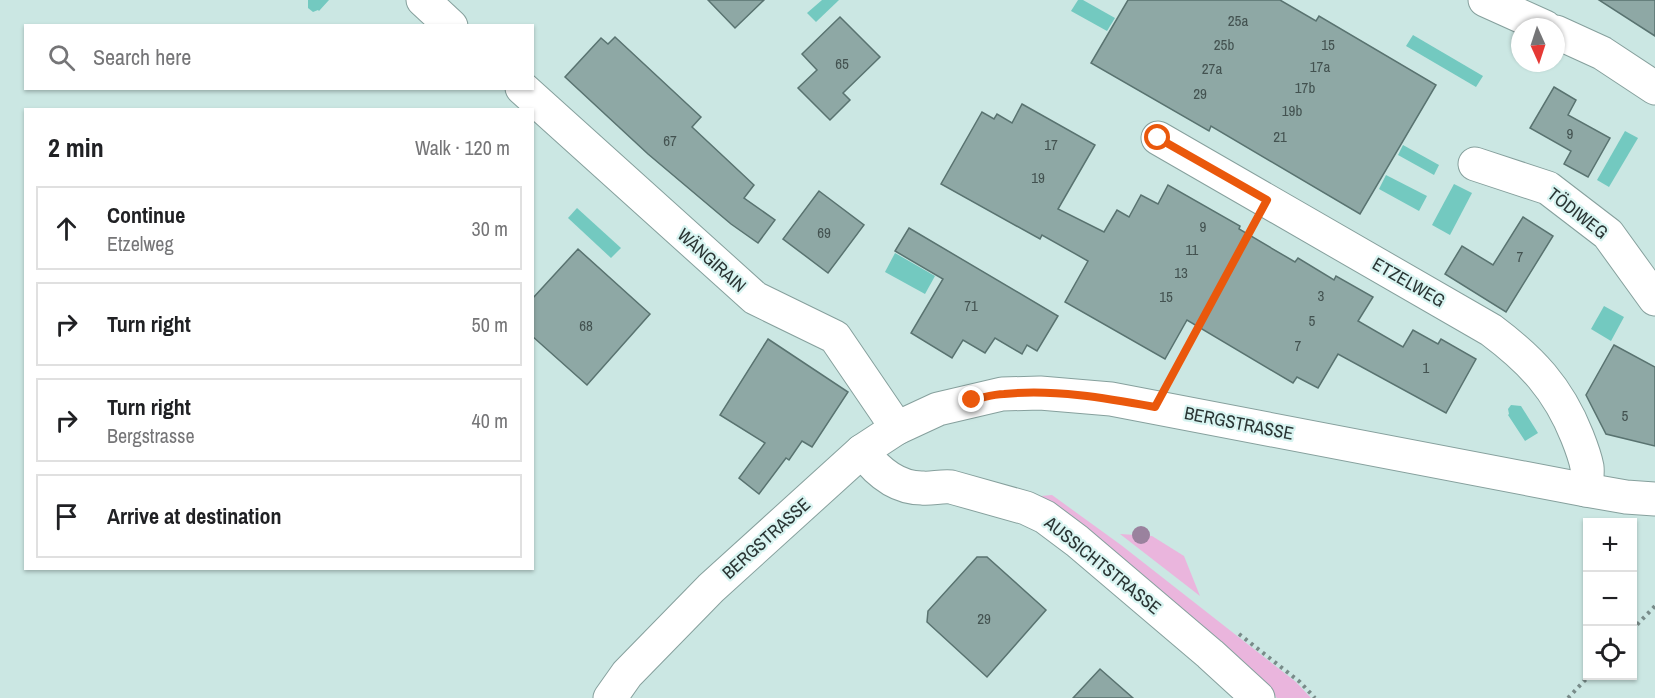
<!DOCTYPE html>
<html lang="en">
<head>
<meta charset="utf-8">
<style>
	:root { --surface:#fff; --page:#f6f6f6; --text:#202124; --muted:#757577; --line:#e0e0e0 }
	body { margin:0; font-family:"Archivo Narrow",sans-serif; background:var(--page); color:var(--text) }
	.controls { position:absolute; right:18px; bottom:18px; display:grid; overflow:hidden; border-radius:0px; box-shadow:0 2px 4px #0004 }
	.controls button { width:54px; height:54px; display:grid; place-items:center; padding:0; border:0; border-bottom:2px solid var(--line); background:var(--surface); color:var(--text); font:30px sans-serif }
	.compass { position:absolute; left:1511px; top:18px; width:54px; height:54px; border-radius:50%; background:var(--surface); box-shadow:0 2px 4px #0004; rotate:177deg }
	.stop { position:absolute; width:18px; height:18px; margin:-14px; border:4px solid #ea580c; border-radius:50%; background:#fff }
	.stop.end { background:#ea580c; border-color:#fff; box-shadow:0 2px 6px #0008 }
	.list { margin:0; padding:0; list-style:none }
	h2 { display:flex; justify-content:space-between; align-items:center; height:78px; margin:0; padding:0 24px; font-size:26px }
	h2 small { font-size:20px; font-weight:400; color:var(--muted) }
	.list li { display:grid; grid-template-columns:39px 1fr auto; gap:18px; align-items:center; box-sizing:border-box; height:84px; margin:0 12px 12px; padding:0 12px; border:2px solid var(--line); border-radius:0px }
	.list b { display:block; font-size:22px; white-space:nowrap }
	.list p { margin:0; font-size:20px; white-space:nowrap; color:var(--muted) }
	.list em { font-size:20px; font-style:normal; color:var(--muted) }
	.icon { flex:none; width:33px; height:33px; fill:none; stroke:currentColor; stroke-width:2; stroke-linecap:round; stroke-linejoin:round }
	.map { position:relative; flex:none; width:1655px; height:698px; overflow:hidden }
	.search { position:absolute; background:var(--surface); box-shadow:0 2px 4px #0004; left:24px; top:24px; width:510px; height:66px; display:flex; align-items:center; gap:15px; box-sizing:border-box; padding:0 21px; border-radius:0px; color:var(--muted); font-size:22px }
	.panel { position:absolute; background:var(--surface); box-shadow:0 2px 4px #0004; left:24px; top:108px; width:510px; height:462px; border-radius:0px }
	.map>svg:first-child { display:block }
</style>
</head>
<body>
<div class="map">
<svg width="1655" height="698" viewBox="0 0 1655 698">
	<rect width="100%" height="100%" fill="#cbe7e3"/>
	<g fill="#eab5dd">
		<path d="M1052 495 1121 545 1296 682 1311 698H1277L1242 664 1038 500 1041 496Z"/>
		<path d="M1120 534 1152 536 1184 556 1200 596Z"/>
	</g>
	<g fill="#73c9c0">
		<path d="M308 0H329L319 11 318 10 313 12 308 8Z"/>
		<path d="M822 0H839L816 22 807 13Z"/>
		<path d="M1078 0H1083L1115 18 1107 31 1071 11Z"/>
		<path d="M1413 35 1483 76 1476 87 1406 46Z"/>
		<path d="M1625 131 1638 138 1609 187 1597 180Z"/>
		<path d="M1403 145 1439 165 1434 175 1398 155Z"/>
		<path d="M1386 175 1427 196 1419 211 1379 189Z"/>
		<path d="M1454 184 1472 193 1450 235 1432 225Z"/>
		<path d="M577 208 621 248 611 258 568 218Z"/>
		<path d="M895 253 935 276 925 294 885 272Z"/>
		<path d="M1604 306 1624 317 1611 341 1591 329Z"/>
		<path d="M1511 405 1521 406 1538 433 1525 441 1508 415 1509 414 1508 409Z"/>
	</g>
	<g fill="#8ea8a5" stroke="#597370" stroke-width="1.5">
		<path d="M708 0H764L735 28Z"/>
		<path d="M1128 0H1280L1316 21 1319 16 1436 85 1360 214 1211 126 1209 131 1091 63Z"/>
		<path d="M1599 0H1655V36Z"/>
		<path d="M840 17 880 57 843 93 850 100 830 120 798 88 817 70 802 54Z"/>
		<path d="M615 37 701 117 692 127 754 185 744 198 775 220 758 243 731 224 648 154 565 77 601 38 608 44Z"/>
		<path d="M1554 87 1576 100 1568 115 1610 138 1588 177 1564 164 1571 151 1530 128Z"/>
		<path d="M1022 104 1095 145 1058 209 1104 232 1117 210 1129 217 1141 195 1158 204 1168 185 1240 226 1239 229 1295 262 1298 258 1334 280 1336 276 1373 297 1358 321 1403 347 1413 330 1438 344 1441 339 1476 359 1446 413 1338 354 1318 388 1297 377 1293 383 1187 320 1165 359 1065 302 1088 261 1042 235 1040 239 941 184 982 112 994 119 997 114 1012 123Z"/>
		<path d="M819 191 864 225 828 273 783 239Z"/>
		<path d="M1523 217 1553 236 1506 312 1445 274 1462 246 1493 265Z"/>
		<path d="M909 228 1058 316 1037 351 1027 345 1022 354 995 338 985 353 963 340 952 358 911 333 943 279 895 251Z"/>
		<path d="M578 249 650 314 587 385 532 336V299Z"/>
		<path d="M768 339 848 392 812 447 802 441 789 460 786 458 759 494 739 478 765 443 720 415Z"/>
		<path d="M1614 345 1655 367V446L1606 434 1586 395Z"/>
		<path d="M977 557H987L1046 610 987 677 927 622 928 611Z"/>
		<path d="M1100 669 1133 698H1073Z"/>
	</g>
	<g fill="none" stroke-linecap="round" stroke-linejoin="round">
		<g stroke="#86a09d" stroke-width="35">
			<g id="minor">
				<path d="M423 0 451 26"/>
				<path d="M1485 0 1545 27"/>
				<path d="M1556 32 1602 53 1655 88"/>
				<path d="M522 88 755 298 835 337 897 428"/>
				<path d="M1158 138 1491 330C1531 360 1558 388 1577 436 1581 446 1585 456 1587 467 1588 474 1586 482 1586 490"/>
				<path d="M1475 164 1548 188 1608 234 1655 299"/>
				<path d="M862 451C876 470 896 488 922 488 931 489 941 486 951 487L1026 508 1045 517 1077 541 1210 654 1258 698"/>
				<path d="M610 698 627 674 711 588 862 451 897 428 938 409 1002 394 1040 393 1111 399 1586 490 1626 497 1655 499"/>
			</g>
		</g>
		<g stroke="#788b89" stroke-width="4" stroke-dasharray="3 4.5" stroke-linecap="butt">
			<path d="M1171 377 1252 228"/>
			<path d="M1632 630 1655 606"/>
			<path d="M1239 634 1300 682 1315 698"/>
			<path d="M1568 698 1589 676"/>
		</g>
		<use href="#minor" stroke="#fff" stroke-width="33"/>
	</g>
	<circle fill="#9a829e" cx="1141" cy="535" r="9"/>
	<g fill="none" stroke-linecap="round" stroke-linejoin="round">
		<path stroke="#ea580c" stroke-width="8" d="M972 400C983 398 993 394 1004 394 1054 389 1106 398 1155 407L1267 200 1158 138"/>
	</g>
	<g text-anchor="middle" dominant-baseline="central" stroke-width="4.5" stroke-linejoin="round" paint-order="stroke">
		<g font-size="15" fill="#435250">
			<text x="1238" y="20">25a</text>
			<text x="1224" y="44">25b</text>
			<text x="1328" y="44">15</text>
			<text x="842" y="63">65</text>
			<text x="1320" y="66">17a</text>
			<text x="1212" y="68">27a</text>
			<text x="1305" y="87">17b</text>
			<text x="1200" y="93">29</text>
			<text x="1292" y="110">19b</text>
			<text x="1570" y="133">9</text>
			<text x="1280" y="136">21</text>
			<text x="670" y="140">67</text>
			<text x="1051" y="144">17</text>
			<text x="1038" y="177">19</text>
			<text x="1203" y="226">9</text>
			<text x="824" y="232">69</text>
			<text x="1192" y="249">11</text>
			<text x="1520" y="256">7</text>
			<text x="1181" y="272">13</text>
			<text x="1321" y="295">3</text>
			<text x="1166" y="296">15</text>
			<text x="971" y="305">71</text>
			<text x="1312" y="320">5</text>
			<text x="586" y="325">68</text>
			<text x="1298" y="345">7</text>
			<text x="1426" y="367">1</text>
			<text x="1625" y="415">5</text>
			<text x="984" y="618">29</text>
		</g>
		<g font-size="18" fill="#2a3534" stroke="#d8f4f1">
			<text transform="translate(1578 213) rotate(38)">TÖDIWEG</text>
			<text transform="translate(712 260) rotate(42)">WÄNGIRAIN</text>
			<text transform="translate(1409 282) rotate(30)">ETZELWEG</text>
			<text transform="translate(1239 423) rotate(11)">BERGSTRASSE</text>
			<text transform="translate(766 538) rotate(-42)">BERGSTRASSE</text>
			<text transform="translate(1103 565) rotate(39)">AUSSICHTSTRASSE</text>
		</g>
	</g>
</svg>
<div class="controls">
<button>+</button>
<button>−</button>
<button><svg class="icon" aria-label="locate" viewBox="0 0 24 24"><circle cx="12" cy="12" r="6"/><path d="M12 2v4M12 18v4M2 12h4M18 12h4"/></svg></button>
</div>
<svg class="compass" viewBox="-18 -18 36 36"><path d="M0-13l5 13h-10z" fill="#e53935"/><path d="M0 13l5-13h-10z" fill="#757577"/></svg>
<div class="stop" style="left:1158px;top:138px"></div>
<div class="stop end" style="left:972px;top:400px"></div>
<div class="search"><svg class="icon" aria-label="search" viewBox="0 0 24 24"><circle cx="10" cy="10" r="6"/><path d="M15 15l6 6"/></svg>Search here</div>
<section class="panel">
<h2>2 min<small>Walk · 120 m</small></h2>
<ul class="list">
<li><svg class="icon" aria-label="ahead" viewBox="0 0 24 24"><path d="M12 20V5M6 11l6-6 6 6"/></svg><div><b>Continue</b><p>Etzelweg</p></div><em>30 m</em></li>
<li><svg class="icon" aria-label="right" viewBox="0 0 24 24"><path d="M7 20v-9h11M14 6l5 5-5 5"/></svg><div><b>Turn right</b></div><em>50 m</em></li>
<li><svg class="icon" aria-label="right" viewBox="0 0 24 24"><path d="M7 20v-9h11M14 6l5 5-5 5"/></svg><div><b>Turn right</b><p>Bergstrasse</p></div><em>40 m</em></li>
<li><svg class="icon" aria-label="arrive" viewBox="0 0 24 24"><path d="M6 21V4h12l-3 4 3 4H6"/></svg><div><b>Arrive at destination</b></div></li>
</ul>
</section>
</div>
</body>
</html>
